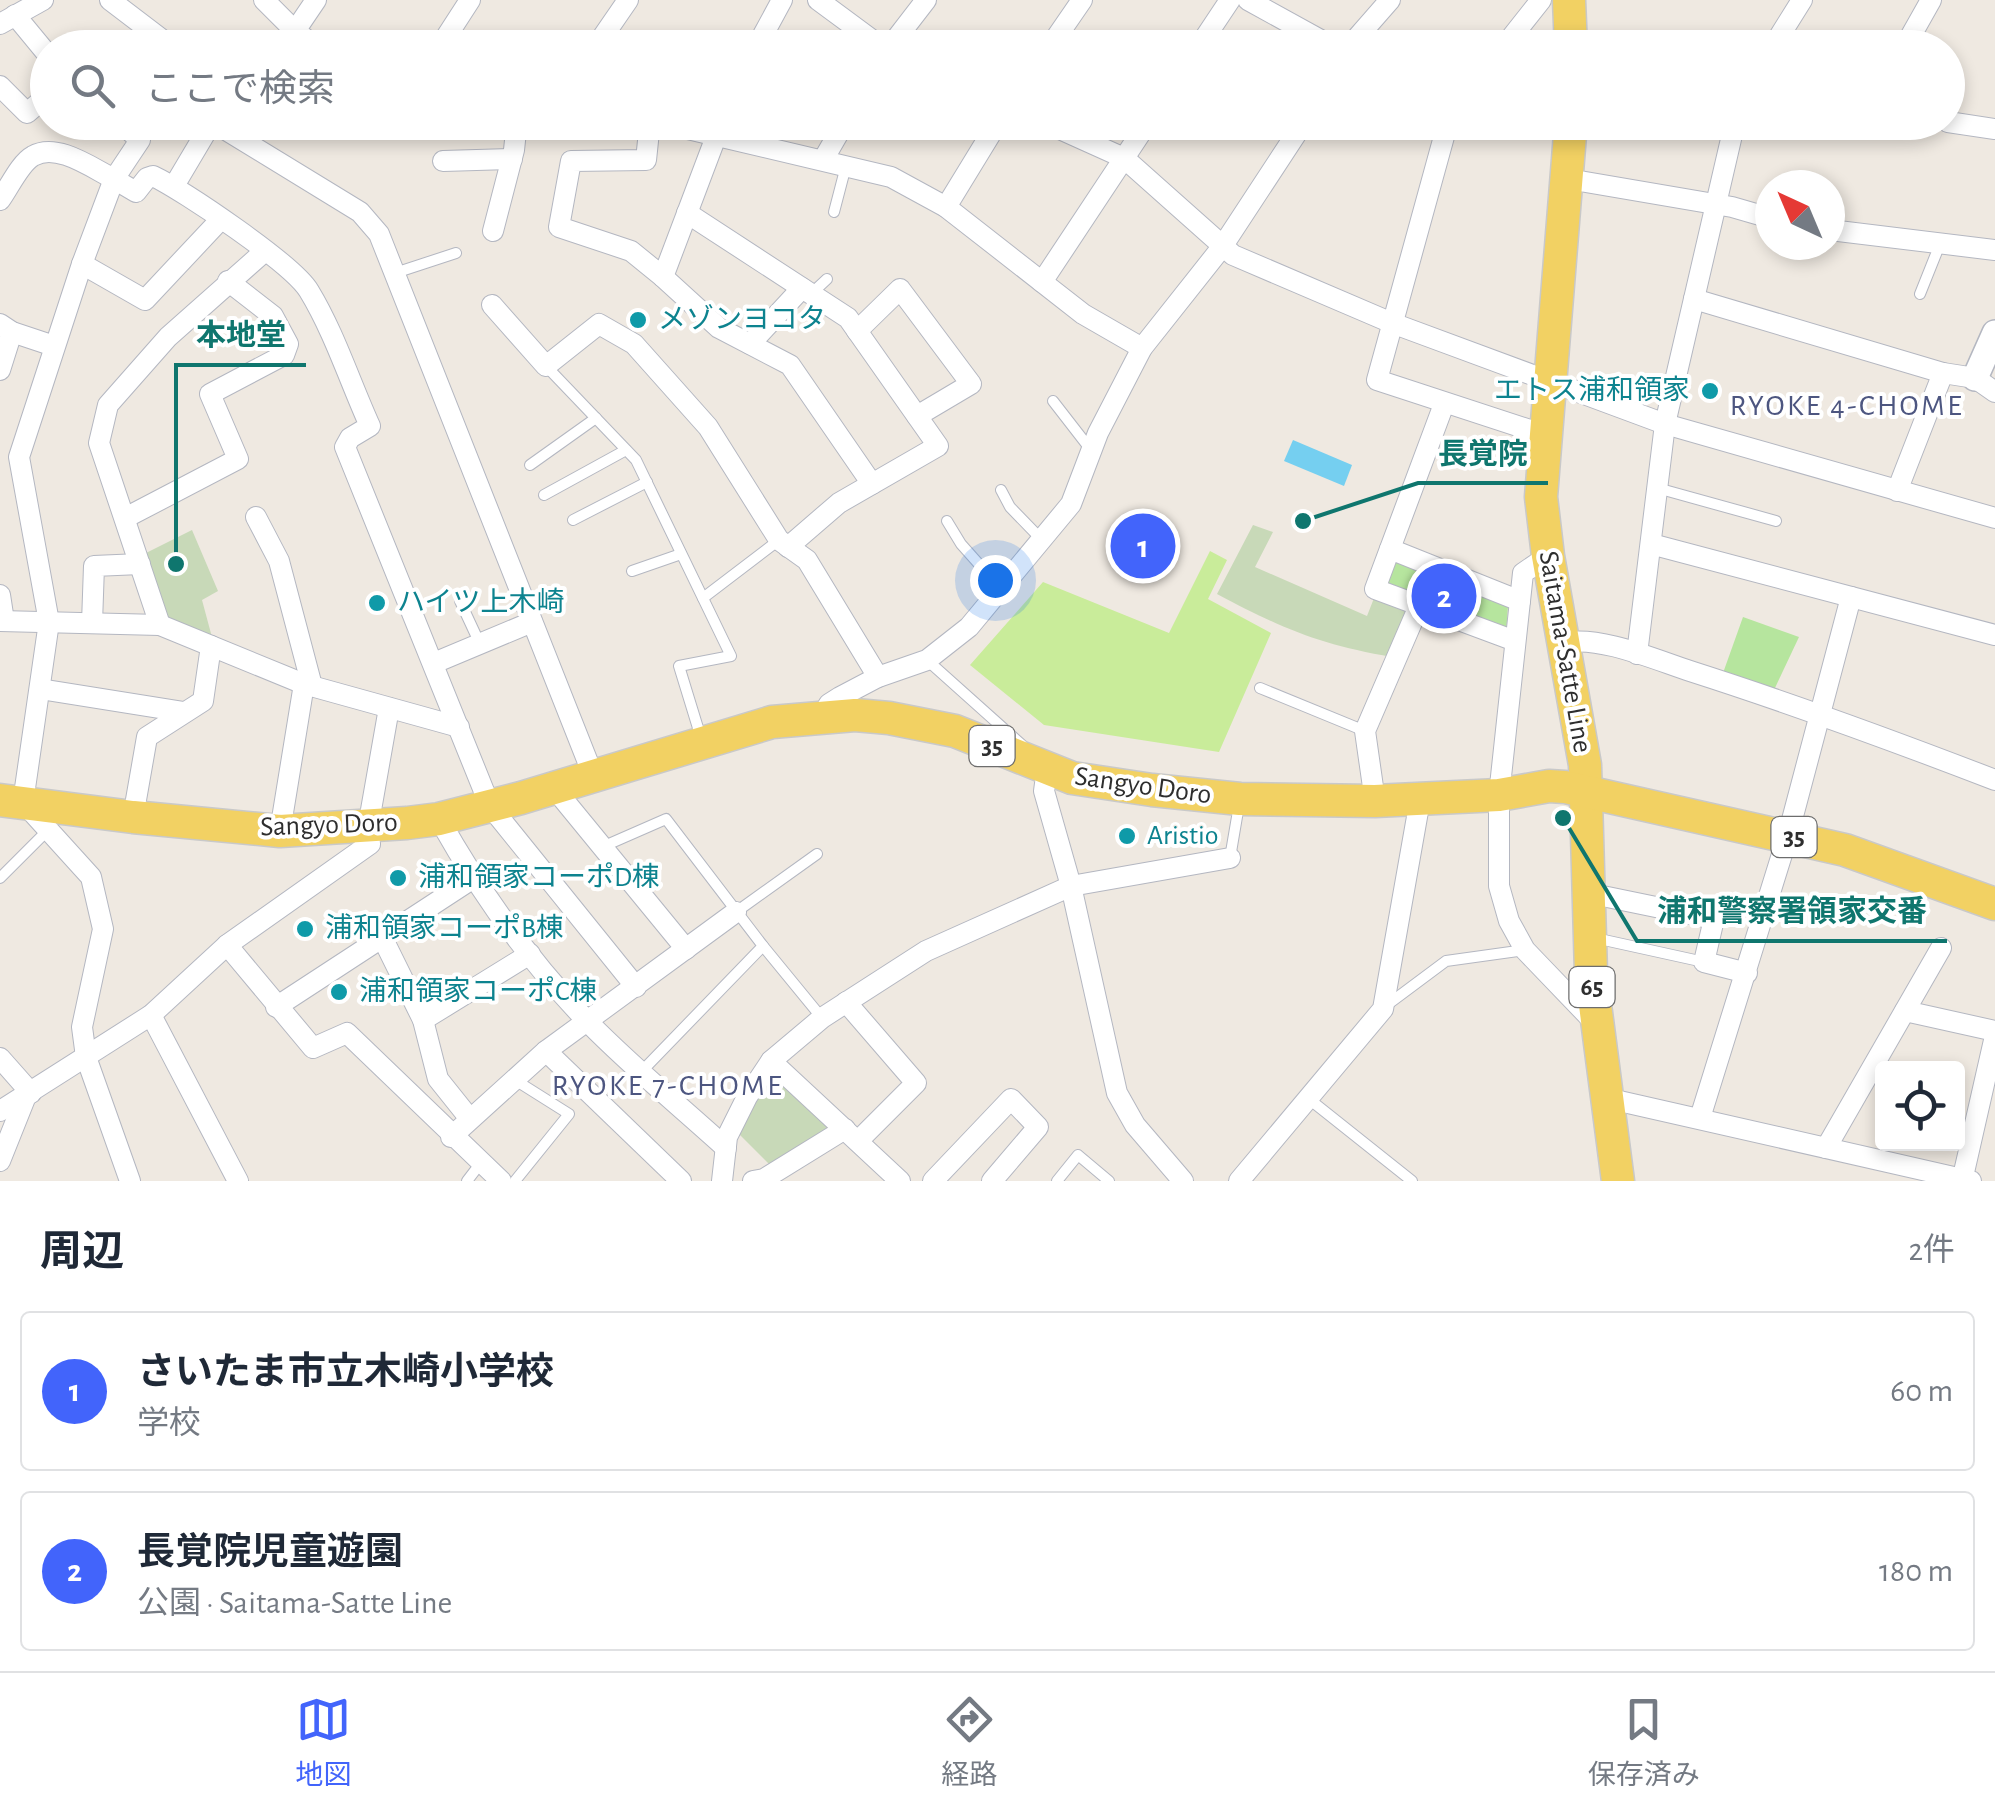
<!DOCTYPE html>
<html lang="ja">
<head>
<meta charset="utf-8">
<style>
	:root { --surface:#fff; --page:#f6f6f7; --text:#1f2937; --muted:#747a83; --line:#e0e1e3; --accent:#4264fb }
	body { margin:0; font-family:"Alegreya Sans","Noto Sans JP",sans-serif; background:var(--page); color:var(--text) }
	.controls { position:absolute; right:30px; bottom:30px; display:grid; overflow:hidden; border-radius:10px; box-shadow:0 5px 15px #0003 }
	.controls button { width:90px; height:90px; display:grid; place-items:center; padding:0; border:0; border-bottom:2px solid var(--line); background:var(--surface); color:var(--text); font:50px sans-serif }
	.compass { position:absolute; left:1755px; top:170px; width:90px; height:90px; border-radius:50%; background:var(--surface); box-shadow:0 5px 15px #0003; rotate:316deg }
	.you { position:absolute; left:995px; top:580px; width:35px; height:35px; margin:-25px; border:8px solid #fff; border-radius:50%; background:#1a73e8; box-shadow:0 0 0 15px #1a73e833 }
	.badge { display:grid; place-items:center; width:65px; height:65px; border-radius:50%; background:var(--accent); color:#fff; font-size:32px; font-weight:700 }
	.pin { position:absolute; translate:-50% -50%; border:5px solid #fff; box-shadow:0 2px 10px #0006 }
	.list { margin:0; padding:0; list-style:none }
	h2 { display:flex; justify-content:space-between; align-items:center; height:130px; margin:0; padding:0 40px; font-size:42px }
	h2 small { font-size:32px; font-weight:400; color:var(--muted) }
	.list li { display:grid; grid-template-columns:65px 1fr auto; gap:30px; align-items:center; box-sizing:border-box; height:160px; margin:0 20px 20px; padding:0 20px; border:2px solid var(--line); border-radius:10px }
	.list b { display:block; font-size:38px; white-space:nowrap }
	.list p { margin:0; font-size:32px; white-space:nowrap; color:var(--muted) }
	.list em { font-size:32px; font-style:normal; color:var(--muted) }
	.icon { flex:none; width:55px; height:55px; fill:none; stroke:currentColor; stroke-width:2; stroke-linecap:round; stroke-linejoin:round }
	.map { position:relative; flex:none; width:1995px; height:1181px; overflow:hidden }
	.search { position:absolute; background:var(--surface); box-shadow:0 5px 15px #0003; left:30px; right:30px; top:30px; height:110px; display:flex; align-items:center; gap:25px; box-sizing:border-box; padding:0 35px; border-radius:55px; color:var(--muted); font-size:38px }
	.sheet { height:490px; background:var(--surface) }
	nav { display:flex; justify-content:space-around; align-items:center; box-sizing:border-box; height:140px; border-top:2px solid var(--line); background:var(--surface); font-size:28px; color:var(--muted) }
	nav a { display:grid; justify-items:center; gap:5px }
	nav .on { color:var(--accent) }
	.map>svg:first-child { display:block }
</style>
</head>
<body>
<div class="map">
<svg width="1995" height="1181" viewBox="0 0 1995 1181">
	<rect width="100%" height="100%" fill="#efe9e1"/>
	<g fill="#b6e59e">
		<path d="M1390 560 1508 606 1506 634 1380 585Z"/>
		<path d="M1743 617 1799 637 1774 690 1723 673Z"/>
	</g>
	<g fill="#c8d9b8">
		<path d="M1253 525 1273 532 1255 567 1367 616 1376 593 1411 606 1392 657C1320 645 1281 628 1217 594Z"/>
		<path d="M192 530 218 591 202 600 213 641 168 619 144 554Z"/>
		<path d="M769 1073H778L832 1127 771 1166 736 1131Z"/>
	</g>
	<path fill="#c9ec9a" d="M1210 551 1227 560 1208 599 1271 633 1219 752 1044 725 970 665 1043 582 1169 633Z"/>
	<path fill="#75cff0" d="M1293 440 1352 465 1344 486 1284 461Z"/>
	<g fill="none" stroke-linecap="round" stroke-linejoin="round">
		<g stroke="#b4b7c1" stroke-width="12">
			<g id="service">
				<path d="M834 212 846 166"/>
				<path d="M395 273 456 253"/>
				<path d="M811 294 827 279"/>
				<path d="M1920 294 1940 244"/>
				<path d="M546 366 636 460 731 656 679 666 702 741"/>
				<path d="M1053 401 1091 450"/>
				<path d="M530 465 596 418"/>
				<path d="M1657 488 1776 521"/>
				<path d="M1001 490 1010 507 1041 539"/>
				<path d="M544 495 626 450"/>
				<path d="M573 520 647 482"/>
				<path d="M947 521 961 544 1001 589"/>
				<path d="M632 571 681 554"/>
				<path d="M703 598 779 540"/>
				<path d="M460 601 480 644"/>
				<path d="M927 660 1022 745"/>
				<path d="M1260 688 1365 731"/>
				<path d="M602 847 666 819 763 946 642 1071"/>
				<path d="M1230 858 1239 805"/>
				<path d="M0 878 48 830"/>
				<path d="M736 912 817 854"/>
				<path d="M1595 938 1704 962"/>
				<path d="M763 946 822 1018"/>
				<path d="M1383 1008 1446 961 1525 950"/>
				<path d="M1309 1099 1412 1181"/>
				<path d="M467 1181 480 1164"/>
				<path d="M515 1181 569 1114 515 1080"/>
				<path d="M1057 1181 1078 1155 1109 1181"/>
			</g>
		</g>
		<g stroke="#b4b7c1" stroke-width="22">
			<g id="minor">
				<path d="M110 0 173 48"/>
				<path d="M264 0 295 31 318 48"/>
				<path d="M818 0 883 48"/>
				<path d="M1248 0 1335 48"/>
				<path d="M15 15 48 55"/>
				<path d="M0 24 43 0"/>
				<path d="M295 31 316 0"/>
				<path d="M439 48 470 0"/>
				<path d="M595 48 628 0"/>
				<path d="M756 48 782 0"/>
				<path d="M889 48 926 0"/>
				<path d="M1049 48 1082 0"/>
				<path d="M1198 48 1230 0"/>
				<path d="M1348 48 1390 0"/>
				<path d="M1503 48 1541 0"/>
				<path d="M1772 48 1802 0"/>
				<path d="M1904 48 1931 0"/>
				<path d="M0 86 27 113 48 95"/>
				<path d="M213 122 360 212 379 234 593 775"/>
				<path d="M650 122 646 160 571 161 559 227 631 251 663 277 717 134"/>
				<path d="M658 122 891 177 946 207 1083 314 1142 348"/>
				<path d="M1044 122 1124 158 1233 255 1392 323 1665 424 1995 518"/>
				<path d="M1448 122 1377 380 1545 435"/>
				<path d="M1948 122 1995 129"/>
				<path d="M823 160 845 122"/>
				<path d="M443 161 512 159"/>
				<path d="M1568 179 1732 207 1770 218"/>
				<path d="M174 186 212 122"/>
				<path d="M0 200C9 188 20 163 33 156 57 142 92 168 114 179L140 140 120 122"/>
				<path d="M946 207 998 122"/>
				<path d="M687 213 848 318 938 446 839 503 788 547"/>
				<path d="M1830 230 1995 250"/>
				<path d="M493 231 514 150 517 122"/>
				<path d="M82 264 145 300 221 219"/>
				<path d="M663 277 719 328 790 365 872 484"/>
				<path d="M1042 282 1148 122"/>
				<path d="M1694 299 1943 373 1897 491"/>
				<path d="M492 305 546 366 599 324 634 344 708 427 779 540 807 560 878 677"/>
				<path d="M0 324 12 332 54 346"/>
				<path d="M857 331 900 289 971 384 917 416"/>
				<path d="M750 344 802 288"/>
				<path d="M0 370 12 332"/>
				<path d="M1943 373 1975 378 1995 392"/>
				<path d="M1444 404 1375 589 1515 641"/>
				<path d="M256 517 279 561 312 686"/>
				<path d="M125 518 238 459 210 394 284 355 288 344 273 316 228 281"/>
				<path d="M1651 544 1995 635"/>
				<path d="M1390 549 1520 601"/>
				<path d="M1548 556 1523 573 1499 795V886L1509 921 1525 950 1596 1024"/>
				<path d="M0 595 4 621"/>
				<path d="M0 621 160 625 304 684 459 727"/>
				<path d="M92 623 94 566 140 564"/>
				<path d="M160 625 99 443 108 405 168 337 265 251"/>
				<path d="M1564 643C1599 635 1656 660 1690 671 1793 704 1894 741 1995 780"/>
				<path d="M1637 654 1665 424 1735 122"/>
				<path d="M434 663 532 622"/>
				<path d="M40 689 184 712"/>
				<path d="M822 716 829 704 840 697 878 677 927 660 969 627 1071 504 1098 433 1142 348 1222 247 1304 122"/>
				<path d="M1047 769 1044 791 1071 886 1117 1093 1135 1125 1183 1181"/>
				<path d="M554 788 686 949"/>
				<path d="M1375 801 1365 731 1419 606"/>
				<path d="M133 817 147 737 203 701 211 646"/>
				<path d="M439 819C480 892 530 962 589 1023 632 1067 681 1107 726 1148"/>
				<path d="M280 831 304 684"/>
				<path d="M1588 893 1714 919 1704 962 1747 973"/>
				<path d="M382 937 423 1020 438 1079 470 1119"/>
				<path d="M227 945 313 1048 347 1033 501 1181"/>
				<path d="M846 1002 916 1083 858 1141"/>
				<path d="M276 1007 472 879"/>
				<path d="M1905 1011 1995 1031"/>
				<path d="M151 1015 238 1181"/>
				<path d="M423 1020 530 954"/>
				<path d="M546 1051 681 1181"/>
				<path d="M0 1058 31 1093"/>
				<path d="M771 1061 900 1181"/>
				<path d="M1606 1098 1971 1181"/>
				<path d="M0 1111 151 1015 227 945 370 844 368 827 389 708"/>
				<path d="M1700 1118 1788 835 1851 597"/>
				<path d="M451 1137 546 1051 736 912"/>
				<path d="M1826 1148 1941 948"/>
				<path d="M0 1161 26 1096"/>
				<path d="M130 1181 86 1057 82 1027 103 929 91 877 23 802 49 622 19 457 82 264 114 179 136 192 147 178 153 176C184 191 293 264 309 291 334 332 350 382 370 426L350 438 345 447 490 806 636 987"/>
				<path d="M722 1181 727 1137 747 1097 771 1061 822 1018 926 951 1071 886 1230 858"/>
				<path d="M753 1181 764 1179 845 1129"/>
				<path d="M933 1181 1011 1099 1038 1127 992 1181"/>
				<path d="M1239 1181 1383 1009 1420 800"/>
				<path d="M1962 1181 1995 1036"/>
			</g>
		</g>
		<g stroke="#b4b7c1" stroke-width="28">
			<path id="tertiary" d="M1975 378 1995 333"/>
		</g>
		<g stroke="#c9c9c9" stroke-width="35">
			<g id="primary">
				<path d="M1569 0 1571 48"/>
				<path d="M1571 122 1541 497 1548 556 1585 765 1591 974 1618 1181"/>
				<path d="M0 800 133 817 280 831 407 823 439 819 521 798 772 722 855 715 889 718 955 731 1072 778 1152 790 1240 799 1375 801 1499 795 1549 786 1565 787 1845 850 1995 904"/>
			</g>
		</g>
		<use href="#service" stroke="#fff" stroke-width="10"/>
		<use href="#minor" stroke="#fff" stroke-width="20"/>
		<use href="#tertiary" stroke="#fff" stroke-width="25"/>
		<use href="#primary" stroke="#f2d163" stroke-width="32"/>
	</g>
	<g fill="#0f9aa8" stroke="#fff" stroke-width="4">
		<circle cx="638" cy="320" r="10"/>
		<circle cx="1710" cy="391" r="10"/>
		<circle cx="377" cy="603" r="10"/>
		<circle cx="1127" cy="836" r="10"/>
		<circle cx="398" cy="878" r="10"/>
		<circle cx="305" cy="929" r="10"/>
		<circle cx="339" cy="992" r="10"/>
	</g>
	<g text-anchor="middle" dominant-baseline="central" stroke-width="8" stroke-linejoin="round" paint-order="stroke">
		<g fill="#fff" stroke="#6d6d6d" stroke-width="2.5">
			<rect x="969.5" y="726" width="45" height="40" rx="8"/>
			<rect x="1771.5" y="817" width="45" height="40" rx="8"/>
			<rect x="1569.5" y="967" width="45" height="40" rx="8"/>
		</g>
		<g font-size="25" font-weight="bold" fill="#2e2e2e">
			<text x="992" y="746">35</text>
			<text x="1794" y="837">35</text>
			<text x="1592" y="987">65</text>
		</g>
		<g font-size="28" fill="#0d838f" stroke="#fff" text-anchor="start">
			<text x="658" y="320">メゾンヨコタ</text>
			<text x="1690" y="391" text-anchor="end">エトス浦和領家</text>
			<text x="397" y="603">ハイツ上木崎</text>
			<text x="1147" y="836">Aristio</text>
			<text x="418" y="878">浦和領家コーポD棟</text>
			<text x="325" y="929">浦和領家コーポB棟</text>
			<text x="359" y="992">浦和領家コーポC棟</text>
		</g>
		<g font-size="28" fill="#2e2e2e" stroke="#fff">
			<text transform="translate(1565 652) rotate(80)">Saitama-Satte Line</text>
			<text transform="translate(1143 786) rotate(8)">Sangyo Doro</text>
			<text transform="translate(329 825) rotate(-2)">Sangyo Doro</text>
		</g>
		<g font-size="30" letter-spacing="2.5" fill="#4d5680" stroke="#fff">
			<text x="1847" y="406">RYOKE 4-CHOME</text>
			<text x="668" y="1086">RYOKE 7-CHOME</text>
		</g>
	</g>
	<path fill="none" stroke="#0f766e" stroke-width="4" d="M176 564L176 365H306M1303 521L1418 483H1548M1563 818L1637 941H1947"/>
	<g fill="#0f766e" stroke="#fff" stroke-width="4">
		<circle cx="176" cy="564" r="10"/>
		<circle cx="1303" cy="521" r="10"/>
		<circle cx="1563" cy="818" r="10"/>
	</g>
	<g font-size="30" text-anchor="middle" font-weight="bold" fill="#0f766e" stroke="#fff" stroke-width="8" stroke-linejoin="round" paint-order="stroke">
		<text x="241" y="345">本地堂</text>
		<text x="1483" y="464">長覚院</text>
		<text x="1792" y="921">浦和警察署領家交番</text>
	</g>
</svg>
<div class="controls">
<button><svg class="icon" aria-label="locate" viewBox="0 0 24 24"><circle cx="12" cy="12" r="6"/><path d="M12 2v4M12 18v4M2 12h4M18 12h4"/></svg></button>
</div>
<svg class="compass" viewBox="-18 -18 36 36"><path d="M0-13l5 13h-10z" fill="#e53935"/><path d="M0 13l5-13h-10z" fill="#747a83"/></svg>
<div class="you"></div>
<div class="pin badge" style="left:1143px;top:546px">1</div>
<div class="pin badge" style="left:1444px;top:596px">2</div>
<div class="search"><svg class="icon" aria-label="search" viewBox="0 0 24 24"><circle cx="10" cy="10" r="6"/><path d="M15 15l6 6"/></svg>ここで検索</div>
</div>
<section class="sheet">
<h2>周辺<small>2件</small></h2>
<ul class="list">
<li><span class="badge">1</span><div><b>さいたま市立木崎小学校</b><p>学校</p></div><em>60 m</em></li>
<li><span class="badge">2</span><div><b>長覚院児童遊園</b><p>公園 · Saitama-Satte Line</p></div><em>180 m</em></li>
</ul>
</section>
<nav>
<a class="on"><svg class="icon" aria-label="map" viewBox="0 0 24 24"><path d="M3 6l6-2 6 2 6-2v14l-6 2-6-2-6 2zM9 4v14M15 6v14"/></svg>地図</a>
<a><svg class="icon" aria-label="directions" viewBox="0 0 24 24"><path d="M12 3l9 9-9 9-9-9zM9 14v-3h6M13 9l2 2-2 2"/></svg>経路</a>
<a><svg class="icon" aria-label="saved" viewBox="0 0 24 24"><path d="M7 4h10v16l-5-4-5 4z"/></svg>保存済み</a>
</nav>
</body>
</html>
